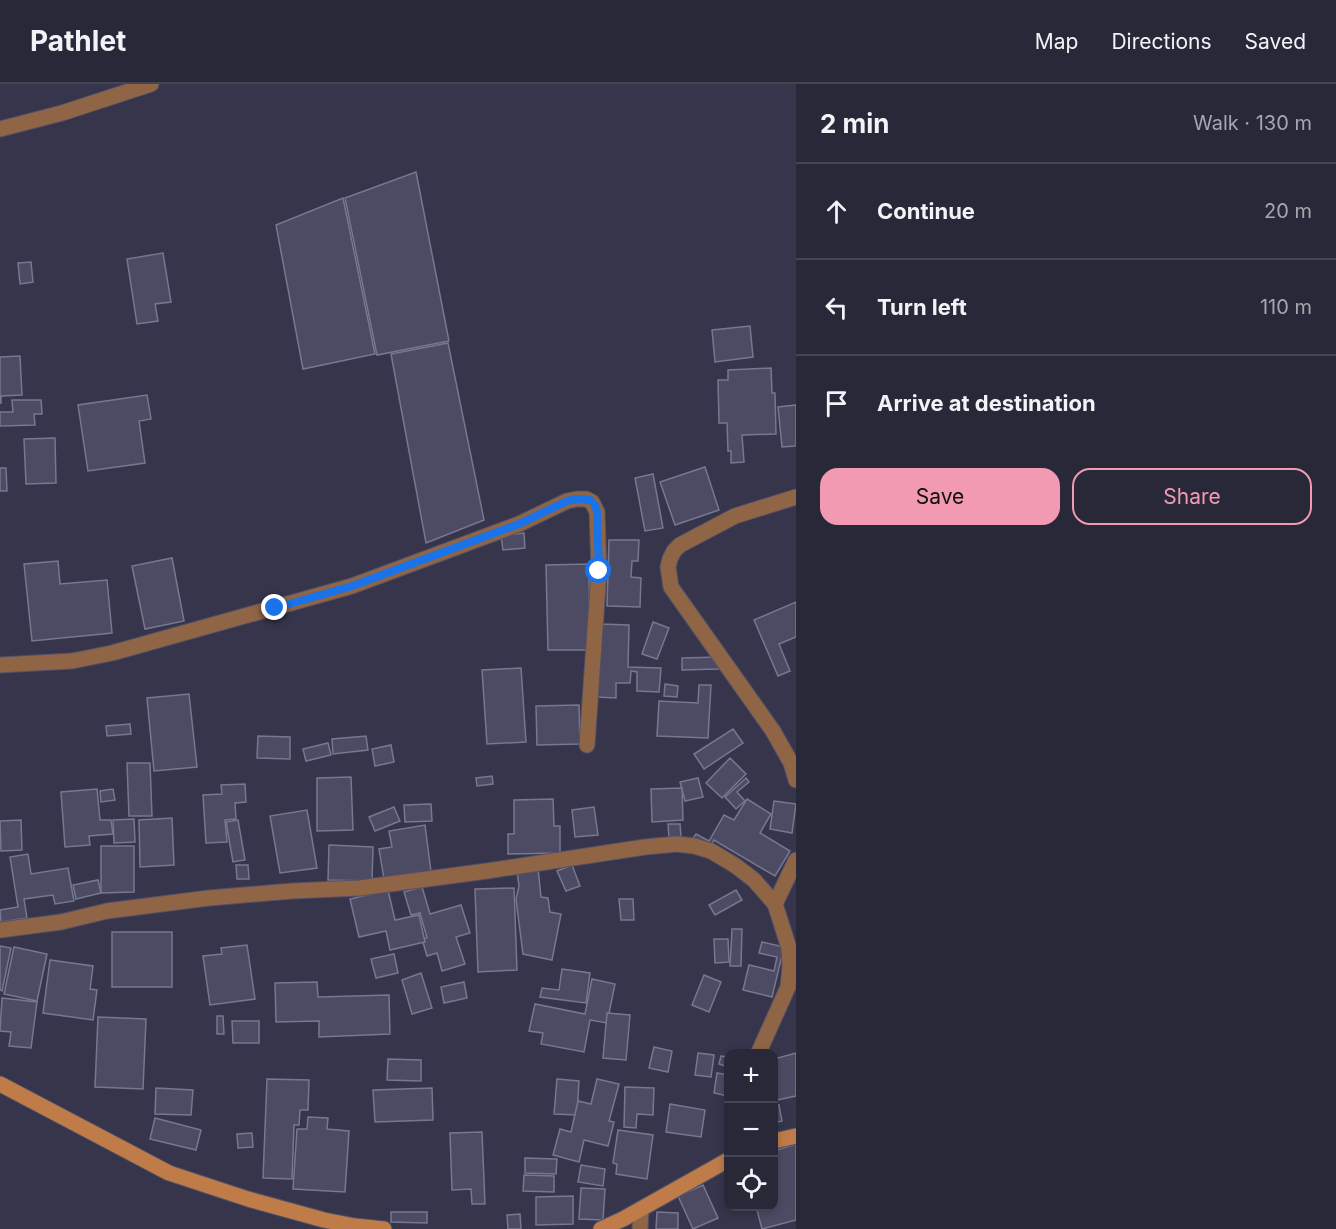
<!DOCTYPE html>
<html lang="en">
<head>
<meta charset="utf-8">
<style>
	:root { --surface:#282839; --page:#303041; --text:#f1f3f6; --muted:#a5a6ae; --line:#444453; --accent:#f19ab2 }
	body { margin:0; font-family:Inter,sans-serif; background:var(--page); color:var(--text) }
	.controls { position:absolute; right:18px; bottom:18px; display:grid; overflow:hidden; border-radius:12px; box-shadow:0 3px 9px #0003 }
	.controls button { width:54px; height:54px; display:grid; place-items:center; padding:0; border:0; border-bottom:2px solid var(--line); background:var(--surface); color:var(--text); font:30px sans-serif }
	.stop { position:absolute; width:18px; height:18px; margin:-14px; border:4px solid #1a73e8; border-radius:50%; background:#fff }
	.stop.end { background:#1a73e8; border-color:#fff; box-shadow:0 2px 6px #0008 }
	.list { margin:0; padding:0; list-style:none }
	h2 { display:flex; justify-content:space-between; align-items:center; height:78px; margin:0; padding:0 24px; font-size:26px }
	h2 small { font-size:20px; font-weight:400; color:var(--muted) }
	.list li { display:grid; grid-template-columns:39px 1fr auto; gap:18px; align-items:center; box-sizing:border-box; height:96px; padding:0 24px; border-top:2px solid var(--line) }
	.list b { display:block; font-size:22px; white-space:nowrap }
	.list em { font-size:20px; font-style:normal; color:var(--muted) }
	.actions { display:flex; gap:12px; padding:18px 24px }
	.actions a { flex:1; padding:14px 0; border:2px solid var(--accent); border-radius:18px; text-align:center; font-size:21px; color:var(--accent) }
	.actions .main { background:var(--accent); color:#111 }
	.icon { flex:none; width:33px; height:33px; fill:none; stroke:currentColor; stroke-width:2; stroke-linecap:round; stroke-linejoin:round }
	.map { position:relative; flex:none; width:796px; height:1145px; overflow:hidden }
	header { display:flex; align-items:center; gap:36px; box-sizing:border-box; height:84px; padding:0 30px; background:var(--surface); border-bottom:2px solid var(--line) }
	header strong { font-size:28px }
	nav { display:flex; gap:33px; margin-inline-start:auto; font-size:21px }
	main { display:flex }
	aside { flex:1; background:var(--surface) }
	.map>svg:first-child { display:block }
</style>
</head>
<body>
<header>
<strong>Pathlet</strong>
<nav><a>Map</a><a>Directions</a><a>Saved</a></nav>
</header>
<main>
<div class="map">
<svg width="796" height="1145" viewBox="0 0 796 1145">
	<rect width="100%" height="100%" fill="#36354c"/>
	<g fill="#4c4b63" stroke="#777791" stroke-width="1.5">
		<path d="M416 88 449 257 377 271 345 114Z"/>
		<path d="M343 114 375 270 303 285 276 141Z"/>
		<path d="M163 169 171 218 155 220 158 237 137 240 127 175Z"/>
		<path d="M31 178 33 198 20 200 18 179Z"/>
		<path d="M750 242 753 273 715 278 712 246Z"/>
		<path d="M448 259 484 436 426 459 391 270Z"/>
		<path d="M20 272 22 311 1 312V319H0V273Z"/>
		<path d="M771 284 772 309H775L776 350 742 351 744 378 731 379V367H728L727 339H719L718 296H728V286Z"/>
		<path d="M147 311 151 335 139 337 145 379 88 387 78 321Z"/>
		<path d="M12 316H41L42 330H34L35 341 0 342V328H13Z"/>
		<path d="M796 321V362L782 363 778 323Z"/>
		<path d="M55 354 56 399 26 400 24 355Z"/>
		<path d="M705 383 719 426 675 441 660 398Z"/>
		<path d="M0 384H6L7 407H0Z"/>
		<path d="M653 390 663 444 645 447 635 394Z"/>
		<path d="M524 449 525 464 503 466 501 452Z"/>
		<path d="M609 456H639L638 477H632L631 493 641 494 640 523 607 522Z"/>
		<path d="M172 474 184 537 145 545 132 482Z"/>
		<path d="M58 477 60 500 107 496 112 549 32 557 24 480Z"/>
		<path d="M589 480 590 566H548L546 481Z"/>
		<path d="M796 518V553L779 560 790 587 778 592 754 536Z"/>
		<path d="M653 538 669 544 657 575 642 570Z"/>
		<path d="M599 540 629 541 628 583 661 584 659 608 637 607V588L631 587 630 599H616V614L596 613Z"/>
		<path d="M719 573V585L682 586V574Z"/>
		<path d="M521 584 526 658 487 660 482 586Z"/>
		<path d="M665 600 678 602 677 613 664 612Z"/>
		<path d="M699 601H711L708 654 657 652 659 617 698 619Z"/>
		<path d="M189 610 197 683 154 687 147 614Z"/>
		<path d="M579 621 580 660 537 661 536 622Z"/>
		<path d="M130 640 131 650 107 652 106 642Z"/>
		<path d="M733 645 743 659 704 685 694 670Z"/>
		<path d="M258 652 290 653V675L257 674Z"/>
		<path d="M366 652 368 666 333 670 332 655Z"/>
		<path d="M328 659 331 671 306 677 303 665Z"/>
		<path d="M391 661 394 678 375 682 372 665Z"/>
		<path d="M730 674 746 690 722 714 706 699Z"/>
		<path d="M127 679H150L152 732H129Z"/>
		<path d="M492 692 493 700 477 702 476 694Z"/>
		<path d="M351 693 353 746 317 747V694Z"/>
		<path d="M698 694 703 713 685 717 680 698Z"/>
		<path d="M746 694 749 698 737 708 745 717 736 725 725 713Z"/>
		<path d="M245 700 246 718 235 719 236 735 225 736 227 758 206 759 203 711 222 710 221 701Z"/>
		<path d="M682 704 683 736 652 738 651 705Z"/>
		<path d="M97 705 100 736H111L113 750 89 752 90 761 65 763 61 708Z"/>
		<path d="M113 705 115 716 101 718 100 707Z"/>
		<path d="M553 715 554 742H560V769L508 770V750H514V716Z"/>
		<path d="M747 715 771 730 760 749 790 767 775 792 714 756 709 764 693 754 696 750 709 757 724 731 734 736Z"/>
		<path d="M774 717 796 720 792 749 770 745Z"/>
		<path d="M431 720 432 737 405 738 404 721Z"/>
		<path d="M394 723 400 737 375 747 369 733Z"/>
		<path d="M594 723 598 751 575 753 572 726Z"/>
		<path d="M307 726 317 784 280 789 270 732Z"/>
		<path d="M172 734 174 781 140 783 139 736Z"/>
		<path d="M134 735 135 758 114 759 113 736Z"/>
		<path d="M21 736 22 766 1 767 0 737Z"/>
		<path d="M238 736 245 776 233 778 226 738Z"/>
		<path d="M668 740H680L681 753 669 754Z"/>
		<path d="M425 741 431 788 384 795 379 765 392 763 389 747Z"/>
		<path d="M329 761 373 763 372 797 328 796Z"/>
		<path d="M101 762H134V808L101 809Z"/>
		<path d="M28 770 31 790 68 784 74 817 55 820 53 811 24 815 27 834 1 838 0 826 18 823 10 773Z"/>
		<path d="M236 781H248L249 795H237Z"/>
		<path d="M572 781 580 802 566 807 557 787Z"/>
		<path d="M538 784 541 813 548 814 550 828 561 830 552 876 523 870 516 815 519 802 517 787Z"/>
		<path d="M98 796 101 809 76 815 73 801Z"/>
		<path d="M422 803 430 830 461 821 470 849 456 853 465 880 442 887 437 869 427 872 422 855 427 854 420 829 411 831 404 808Z"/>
		<path d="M514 804 517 886 478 888 475 805Z"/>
		<path d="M388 806 395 836 419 831 425 858 390 866 386 847 359 853 350 815Z"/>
		<path d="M736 806 742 816 715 831 709 821Z"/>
		<path d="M619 815H633L634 836H621Z"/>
		<path d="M732 845H742L741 882H730Z"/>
		<rect x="112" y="848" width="60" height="55"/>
		<path d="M714 855H728L729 878 715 879Z"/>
		<path d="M762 858 784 863 772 913 743 906 749 881 774 887 777 873 759 869Z"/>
		<path d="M247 861 255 915 210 921 203 872 222 870 221 864Z"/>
		<path d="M0 862 11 864 2 907 0 906Z"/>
		<path d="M14 863 47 870 37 917 4 910Z"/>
		<path d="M394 870 398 889 376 894 371 875Z"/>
		<path d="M50 876 93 882 90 905 97 906 93 936 43 929Z"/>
		<path d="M562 885 590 889 586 919 540 913 542 904 559 906Z"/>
		<path d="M421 889 432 924 412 930 402 896Z"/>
		<path d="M704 891 721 898 709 928 692 921Z"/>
		<path d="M592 895 615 900 607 939 590 936 584 968 541 960 543 949 529 947 535 920 585 930Z"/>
		<path d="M317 898 318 913 389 911 390 950 319 953V937L276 938 275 899Z"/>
		<path d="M464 898 467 914 444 919 441 903Z"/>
		<path d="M2 914 37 918 31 964 9 962 11 948 0 947Z"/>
		<path d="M607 929 630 931 626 976 603 974Z"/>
		<path d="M217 932H223L224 950H217Z"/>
		<path d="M98 933 146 935 143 1005 95 1003Z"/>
		<path d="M232 937H259V959H233Z"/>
		<path d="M654 963 672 967 668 988 649 984Z"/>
		<path d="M698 969 714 971 711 993 695 991Z"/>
		<path d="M796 969V1012L777 1016 774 1003V975Z"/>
		<path d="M721 972 728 973V983L719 980Z"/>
		<path d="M388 975 421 976V997L387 996Z"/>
		<path d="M717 989 728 991V1012L714 1009Z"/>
		<path d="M267 995 309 996 308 1026H300L299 1041H294L292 1095 263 1094Z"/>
		<path d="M557 995 579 997 577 1031 554 1030Z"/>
		<path d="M597 995 619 1000 609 1037 614 1038 608 1062 584 1056 579 1078 553 1071 560 1045 571 1048 578 1017 591 1020Z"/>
		<path d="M625 1003 654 1004 653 1031 637 1030 636 1044 624 1043Z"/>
		<path d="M156 1004 193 1006 191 1031 155 1030Z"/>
		<path d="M432 1004 433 1036 375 1038 373 1006Z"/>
		<path d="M670 1020 705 1026 701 1053 666 1048Z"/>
		<path d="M779 1021 782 1037 774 1039V1022Z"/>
		<path d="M308 1033 328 1034 327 1045 349 1047 345 1108 293 1105 297 1045H307Z"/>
		<path d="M155 1034 201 1046 196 1066 150 1055Z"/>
		<path d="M618 1046 653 1051 647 1095 616 1090 617 1080 613 1079Z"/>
		<path d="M482 1048 485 1120H472L471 1105 452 1106 450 1049Z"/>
		<path d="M252 1049 253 1063 238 1064 237 1050Z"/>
		<path d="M796 1060V1136L762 1145 756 1122H774V1067Z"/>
		<path d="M525 1074 557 1075 556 1090 525 1089Z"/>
		<path d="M581 1081 605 1085 603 1102 578 1098Z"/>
		<path d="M524 1091 554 1092V1108L523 1107Z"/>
		<path d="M703 1101 718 1134 693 1145 678 1112Z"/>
		<path d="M581 1104 605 1105 603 1136 579 1135Z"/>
		<path d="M573 1112V1140L536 1141V1113Z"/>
		<path d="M391 1128H427V1139L391 1138Z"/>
		<path d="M657 1128 678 1129V1145H656Z"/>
		<path d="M520 1130 521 1145H508L507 1131Z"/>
	</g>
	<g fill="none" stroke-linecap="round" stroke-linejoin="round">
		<g stroke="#525167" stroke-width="17">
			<g id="street">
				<path d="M0 45 62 29 151 0"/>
				<path d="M796 413 735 432 680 461 674 467 670 475 668 483 671 503 773 647 791 679 796 696"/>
				<path d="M0 581 72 577 112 569 352 502 519 440 567 417 577 415H586L592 418 597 428 599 487 587 661"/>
				<path d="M775 820 796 776"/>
				<path d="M0 846 61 838 107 827 209 814 292 807 360 804 487 787 645 763 677 760 694 762 711 767 736 782 754 796 775 820 789 864 790 883 788 903 758 970"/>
				<path d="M640 1145 641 1125"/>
			</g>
		</g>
		<g stroke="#525167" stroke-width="17">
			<g id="secondary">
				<path d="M0 1000 169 1089 248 1115 324 1136 355 1142 384 1145"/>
				<path d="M774 1057 796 1052"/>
				<path d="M601 1145 623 1135 728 1076"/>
			</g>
		</g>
		<use href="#street" stroke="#8f6545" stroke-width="15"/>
		<use href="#secondary" stroke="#bf7c48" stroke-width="15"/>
	</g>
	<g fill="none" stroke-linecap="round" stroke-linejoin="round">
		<path stroke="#1a73e8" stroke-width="8" d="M275 524 352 502 519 440 567 417 577 415 590 416 595 421 597 428 599 487"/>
	</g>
</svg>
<div class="controls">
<button>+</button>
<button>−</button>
<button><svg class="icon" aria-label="locate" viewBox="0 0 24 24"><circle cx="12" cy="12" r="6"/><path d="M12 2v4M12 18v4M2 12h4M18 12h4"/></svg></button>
</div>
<div class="stop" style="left:599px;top:487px"></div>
<div class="stop end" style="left:275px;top:524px"></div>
</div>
<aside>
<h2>2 min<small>Walk · 130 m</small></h2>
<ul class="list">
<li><svg class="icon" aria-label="ahead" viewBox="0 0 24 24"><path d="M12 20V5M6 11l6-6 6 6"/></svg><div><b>Continue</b></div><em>20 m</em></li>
<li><svg class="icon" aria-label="left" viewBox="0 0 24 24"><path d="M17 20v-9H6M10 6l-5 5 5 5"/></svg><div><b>Turn left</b></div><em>110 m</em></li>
<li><svg class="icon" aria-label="arrive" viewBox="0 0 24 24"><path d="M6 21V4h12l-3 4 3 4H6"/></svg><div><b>Arrive at destination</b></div></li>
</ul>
<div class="actions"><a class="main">Save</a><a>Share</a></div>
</aside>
</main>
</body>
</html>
